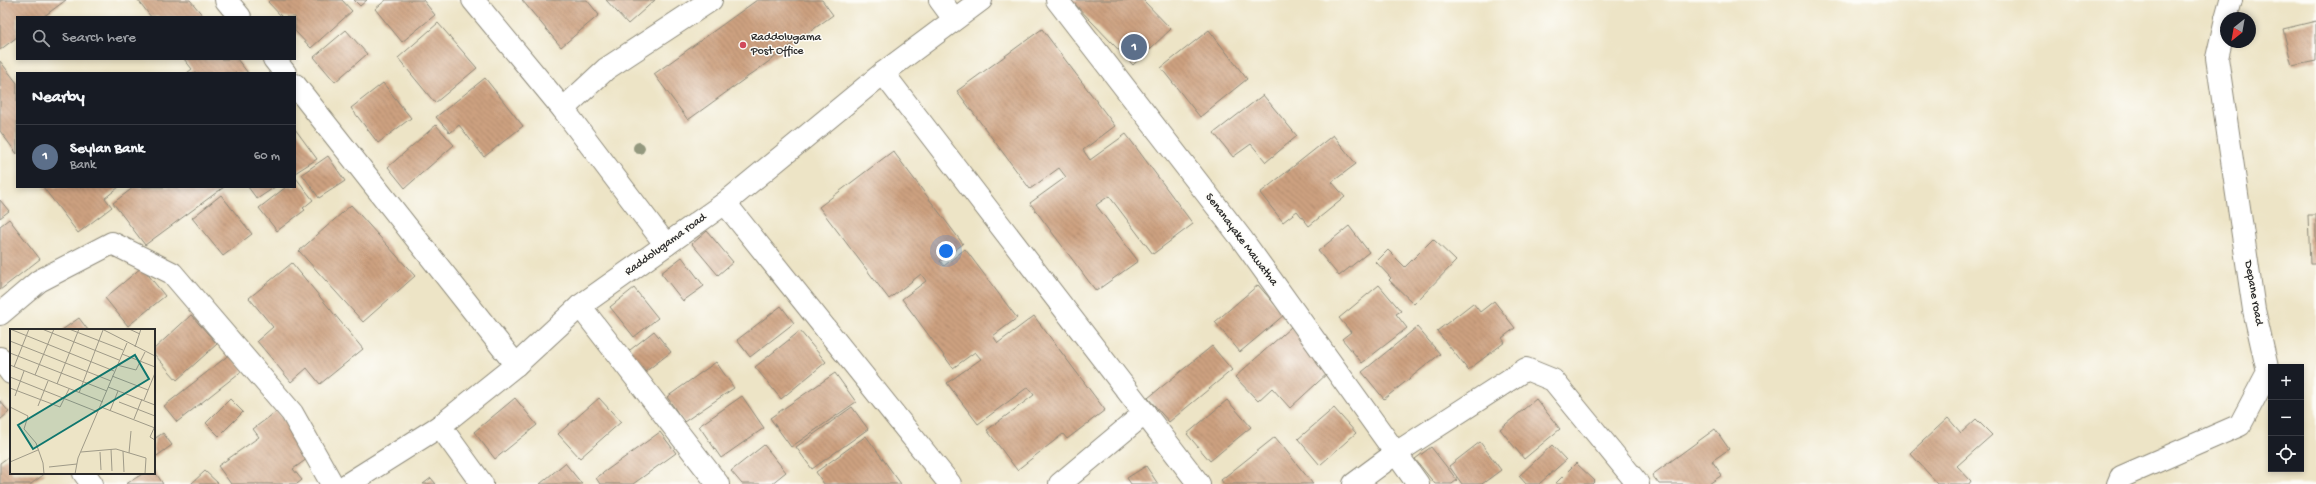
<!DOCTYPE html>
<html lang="en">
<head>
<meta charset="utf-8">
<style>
	:root { --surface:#171b24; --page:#242831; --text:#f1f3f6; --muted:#9ea1a6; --line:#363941; --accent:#7c3aed }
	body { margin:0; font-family:"Gochi Hand",sans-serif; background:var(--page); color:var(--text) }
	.controls { position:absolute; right:12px; bottom:12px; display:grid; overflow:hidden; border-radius:0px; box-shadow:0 2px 6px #0003 }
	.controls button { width:36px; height:36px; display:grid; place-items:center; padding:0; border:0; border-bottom:1px solid var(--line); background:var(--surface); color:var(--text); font:20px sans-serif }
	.compass { position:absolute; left:2220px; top:12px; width:36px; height:36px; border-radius:50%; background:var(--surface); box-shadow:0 2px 6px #0003; rotate:211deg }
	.you { position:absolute; left:946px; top:251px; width:14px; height:14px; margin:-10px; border:3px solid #fff; border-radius:50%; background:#1a73e8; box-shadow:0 0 0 6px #1a73e833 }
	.badge { display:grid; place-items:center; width:26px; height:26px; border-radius:50%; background:var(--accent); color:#fff; font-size:13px; font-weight:700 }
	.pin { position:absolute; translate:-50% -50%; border:2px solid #fff; box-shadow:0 1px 4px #0006 }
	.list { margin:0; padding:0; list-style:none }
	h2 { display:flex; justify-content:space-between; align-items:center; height:52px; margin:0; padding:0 16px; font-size:17px }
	h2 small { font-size:13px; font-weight:400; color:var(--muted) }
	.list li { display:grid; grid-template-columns:26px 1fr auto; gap:12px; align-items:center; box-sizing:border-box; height:64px; padding:0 16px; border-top:1px solid var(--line) }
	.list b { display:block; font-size:15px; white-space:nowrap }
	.list p { margin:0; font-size:13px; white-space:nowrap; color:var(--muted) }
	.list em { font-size:13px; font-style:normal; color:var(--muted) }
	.icon { flex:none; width:22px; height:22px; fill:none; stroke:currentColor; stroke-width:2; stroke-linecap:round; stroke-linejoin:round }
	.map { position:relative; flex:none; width:2316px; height:484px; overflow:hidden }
	.search { position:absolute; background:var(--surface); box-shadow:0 2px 6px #0003; left:16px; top:16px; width:280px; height:44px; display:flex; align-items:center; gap:10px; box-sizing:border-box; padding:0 14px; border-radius:0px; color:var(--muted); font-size:15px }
	.panel { position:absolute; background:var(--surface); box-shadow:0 2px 6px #0003; left:16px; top:72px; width:280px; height:116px; border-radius:0px }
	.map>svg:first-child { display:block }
</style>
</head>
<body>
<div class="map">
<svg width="2316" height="484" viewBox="0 0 2316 484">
	<defs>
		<pattern id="building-back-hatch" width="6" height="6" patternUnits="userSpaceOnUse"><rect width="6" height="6" fill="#cda180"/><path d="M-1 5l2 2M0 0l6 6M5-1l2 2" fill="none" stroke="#a78369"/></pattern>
	</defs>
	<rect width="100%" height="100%" fill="#fdfcf7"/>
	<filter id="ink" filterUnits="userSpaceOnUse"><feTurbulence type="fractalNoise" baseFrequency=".025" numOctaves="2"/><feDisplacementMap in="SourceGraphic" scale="8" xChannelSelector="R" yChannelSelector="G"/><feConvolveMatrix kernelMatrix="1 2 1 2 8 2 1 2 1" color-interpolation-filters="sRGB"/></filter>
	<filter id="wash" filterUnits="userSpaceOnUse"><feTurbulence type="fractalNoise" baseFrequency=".012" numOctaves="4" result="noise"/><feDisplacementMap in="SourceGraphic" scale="16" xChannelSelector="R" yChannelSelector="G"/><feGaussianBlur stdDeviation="0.9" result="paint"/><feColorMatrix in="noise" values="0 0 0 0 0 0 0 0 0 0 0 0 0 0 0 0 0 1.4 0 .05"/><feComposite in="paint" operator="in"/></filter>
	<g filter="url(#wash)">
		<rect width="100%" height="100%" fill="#ede4c6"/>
		<g id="blocks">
			<g fill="url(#building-back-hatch)">
				<path d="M0 0H66L43 17H17V37L0 50Z"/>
				<path d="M138 0H190L204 17H151Z"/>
				<path d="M270 0H342L352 11 311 48 295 31V17H282L268 2Z"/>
				<path d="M354 0H367L360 6Z"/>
				<path d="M386 0H423L435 15 402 42 375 9Z"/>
				<path d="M522 0H587L599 15 561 47Z"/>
				<path d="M606 0H655L628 24Z"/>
				<path d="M757 0H822L833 15 688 120 654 74Z"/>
				<path d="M1071 0H1143L1171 29 1133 65Z"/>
				<path d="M2316 21V61L2292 66 2283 29Z"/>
				<path d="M438 23 477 68 435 103 398 58Z"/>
				<path d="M1042 29 1115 126 1083 150 1090 160 1126 134 1193 224 1153 254 1109 196 1096 205 1138 261 1096 291 1030 203 1066 177 1059 168 1030 189 957 91Z"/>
				<path d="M346 30 367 54 335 82 314 57Z"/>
				<path d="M1209 30 1247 79 1200 117 1161 68Z"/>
				<path d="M184 59H237L248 73H187L192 69Z"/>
				<path d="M0 61 17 83V154L0 131Z"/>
				<path d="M485 78 523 126 484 157 459 125 450 133 436 117Z"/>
				<path d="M383 83 411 118 378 143 351 108Z"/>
				<path d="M1263 95 1297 136 1266 162 1251 144 1233 157 1214 133Z"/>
				<path d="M436 125 454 145 405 188 388 167Z"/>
				<path d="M295 129 317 159 295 173Z"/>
				<path d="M1333 135 1356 164 1332 182 1345 197 1309 226 1297 211 1283 222 1260 193Z"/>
				<path d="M893 151 963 244 940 261 944 266 965 249 1017 318 993 336 998 343 1034 316 1105 410 1067 439 1063 434 1017 470 987 430 1034 395 1028 387 978 424 947 383 981 359 975 352 953 368 902 299 926 281 921 274 889 299 819 207Z"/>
				<path d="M328 156 345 181 319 198 302 174Z"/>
				<path d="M296 178 313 200 303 208 305 210 277 231 259 208 286 187H295Z"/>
				<path d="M43 187H119L105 198 112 207 78 233Z"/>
				<path d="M134 187H224L145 245 113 203Z"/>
				<path d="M248 187H275L257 199Z"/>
				<path d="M221 195 252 234 223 256 192 218Z"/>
				<path d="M0 200 9 211 0 218Z"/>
				<path d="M351 205 415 276 363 322 299 251Z"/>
				<path d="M2308 215H2316V264H2310Z"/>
				<path d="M9 219 40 259 0 290V226Z"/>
				<path d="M1349 226 1369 252 1339 276 1318 251Z"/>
				<path d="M707 231 733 262 718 275 692 244Z"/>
				<path d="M1433 239 1456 261 1414 304 1389 280 1391 278 1376 262 1388 250 1405 267Z"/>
				<path d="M682 257 704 286 683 301 661 273Z"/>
				<path d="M292 263 363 349 320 384 307 368 291 382 257 341 273 327 249 298Z"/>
				<path d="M142 267 165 296 128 326 105 298Z"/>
				<path d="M1258 285 1284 315 1240 352 1215 322Z"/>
				<path d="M1379 285 1401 311 1396 314 1407 328 1362 363 1342 339 1351 332 1339 318Z"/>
				<path d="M634 288 658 318 634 337 610 307Z"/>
				<path d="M1494 301 1515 328 1502 338 1505 342 1468 370 1437 331 1473 303 1480 312Z"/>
				<path d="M781 306 794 323 750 357 737 340Z"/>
				<path d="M191 315 217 344 177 380 154 354V349Z"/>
				<path d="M79 318 88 330H62Z"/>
				<path d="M1291 327 1329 372 1290 408 1272 388 1258 401 1235 377Z"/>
				<path d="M1417 327 1440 354 1384 399 1362 372Z"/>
				<path d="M654 331 671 352 641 375 625 354Z"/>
				<path d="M800 331 826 362 781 399 755 367Z"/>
				<path d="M1212 346 1232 370 1169 422 1148 398Z"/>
				<path d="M230 354 243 370 177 422 164 406Z"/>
				<path d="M716 362 734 388 684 422 667 397Z"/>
				<path d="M835 373 856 402 791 447 770 418Z"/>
				<path d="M742 396 764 428 721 458 699 426Z"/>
				<path d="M515 398 537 425 495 459 474 432Z"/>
				<path d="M599 398 621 422 580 458 558 434Z"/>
				<path d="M230 399 243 412 219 436 206 423Z"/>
				<path d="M1536 399 1560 429 1524 459 1500 429Z"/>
				<path d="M1227 400 1251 427 1210 461 1187 434Z"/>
				<path d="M0 401 9 412 0 420Z"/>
				<path d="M852 407 868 429 812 469 796 447Z"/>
				<path d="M1334 408 1356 433 1320 465 1298 439Z"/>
				<path d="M277 411 311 456 293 469 302 480 297 484H231L218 466 259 437 253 429Z"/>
				<path d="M1948 418 1961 433 1976 419 1992 435 1957 466 1971 481 1969 484H1938L1910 453Z"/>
				<path d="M1715 429 1729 449 1712 461 1722 475 1709 484H1659L1652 475Z"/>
				<path d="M660 432 676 453 633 484H600L596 478Z"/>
				<path d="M163 433 172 445 154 458V439Z"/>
				<path d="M866 436 901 484H824L816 472Z"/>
				<path d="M1275 437 1313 484H1224L1221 480Z"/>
				<path d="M1480 442 1501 470 1482 484H1462L1449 466Z"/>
				<path d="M764 445 786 472 771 484H742L731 471Z"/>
				<path d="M1552 445 1566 460 1539 484H1526L1519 476Z"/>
				<path d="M1431 447 1457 480 1452 484H1435L1415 459Z"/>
				<path d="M11 455V473H46L31 484H0V463Z"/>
				<path d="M565 463 582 484H540Z"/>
				<path d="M1576 463 1595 481 1592 484H1555Z"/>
				<path d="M1146 466 1158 484H1131L1127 478Z"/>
				<path d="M154 470 163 484H126L144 473H154Z"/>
				<path d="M205 471 219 484H191Z"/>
				<path d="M431 478 436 484H423Z"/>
			</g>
		</g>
	</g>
	<g filter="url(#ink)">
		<use href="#blocks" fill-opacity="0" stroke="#8c8878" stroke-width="1"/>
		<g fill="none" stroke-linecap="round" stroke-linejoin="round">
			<g stroke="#8c8878" stroke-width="24">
				<g id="minor">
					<path d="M226 0 240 17"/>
					<path d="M473 0 563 109 666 245"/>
					<path d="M940 0 954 19"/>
					<path d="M1057 0 1241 238 1418 484"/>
					<path d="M2226 18 2231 0"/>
					<path d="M274 59 285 73"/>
					<path d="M883 73 1199 484"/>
					<path d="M295 85 516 365"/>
					<path d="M563 109 606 69 711 0"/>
					<path d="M725 203 950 484"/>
					<path d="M580 306 718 484"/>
					<path d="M0 314 39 281 112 243 172 273 292 413 332 484"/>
					<path d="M0 358 11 373"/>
					<path d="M440 426 482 484"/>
					<path d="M84 473 92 484"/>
					<path d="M1060 484 1145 413"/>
					<path d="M1354 484 1396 453 1526 369 1553 380 1638 484"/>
					<path d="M2118 484 2121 477 2240 425 2268 372 2254 310 2217 58 2226 19"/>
				</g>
			</g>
			<g stroke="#8c8878" stroke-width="24">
				<path id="tertiary" d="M348 484 440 426 516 365 580 306 725 203 883 73 981 0"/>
			</g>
			<use href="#minor" stroke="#fff" stroke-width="22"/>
			<use href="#tertiary" stroke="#fff" stroke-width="22"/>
		</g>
		<circle fill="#93987e" cx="639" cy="148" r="6"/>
	</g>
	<circle fill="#d1495b" stroke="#fdfcf7" stroke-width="1.5" cx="743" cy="45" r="4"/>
	<g text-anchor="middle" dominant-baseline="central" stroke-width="3" stroke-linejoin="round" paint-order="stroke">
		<g font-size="12" fill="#2b2b2b" stroke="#fdfcf7" text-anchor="start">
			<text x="751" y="38">Raddolugama<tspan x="751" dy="14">Post Office</tspan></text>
		</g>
		<g font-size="12" fill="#2b2b2b" stroke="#fdfcf7">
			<text transform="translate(1241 240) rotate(53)">Senanayake Mawatha</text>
			<text transform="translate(666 245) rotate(-36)">Raddolugama road</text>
			<text transform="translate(2253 293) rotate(80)">Depane road</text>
		</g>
	</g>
	<g transform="translate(10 329)">
		<rect width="145" height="145" fill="#ede4c6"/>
		<path fill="none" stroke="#9f9a88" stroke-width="1" d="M0 0 104 42M32 0 109 31M59 0 113 21M92 0 145 27M119 0 130 5M0 12 101 52M125 18 131 0M0 24 97 62M112 25 145 38M0 36 93 73M107 36 126 41 135 23M4 38 19 0M25 46 44 0M102 47 138 61M0 48 88 83M47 55 69 0M98 58 145 76M0 59 50 78 59 60M69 64 93 1M5 67 14 42M134 71 145 44M109 73 145 87M28 77 38 52M0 78 18 87 14 100 26 114 33 134 34 145M91 78 145 99M100 82 108 62M124 90 132 70M145 97 140 108 145 111M101 120 102 142M113 122 114 143M71 123 106 120 136 129 135 145M90 123 91 141M119 124 121 102M0 133 28 121M39 138 67 135M65 145 68 129 117 14"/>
		<path fill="#0f766e" fill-opacity="0.15" stroke="#0f766e" stroke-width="2" d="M125 26 139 50 23 120 8 96Z"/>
		<rect width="145" height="145" fill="none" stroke="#2b2b2b" stroke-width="2"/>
	</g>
</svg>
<div class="controls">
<button>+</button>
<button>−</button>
<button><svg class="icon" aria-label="locate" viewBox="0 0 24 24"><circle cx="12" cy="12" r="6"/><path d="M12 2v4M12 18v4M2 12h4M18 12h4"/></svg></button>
</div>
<svg class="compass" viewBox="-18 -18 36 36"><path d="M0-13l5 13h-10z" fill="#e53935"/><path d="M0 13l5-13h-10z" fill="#9ea1a6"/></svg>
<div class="you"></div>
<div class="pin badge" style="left:1134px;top:47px;background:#5c6f8a">1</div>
<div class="search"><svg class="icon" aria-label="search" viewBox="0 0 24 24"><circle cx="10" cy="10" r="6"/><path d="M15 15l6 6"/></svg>Search here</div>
<section class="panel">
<h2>Nearby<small></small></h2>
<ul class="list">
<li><span class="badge" style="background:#5c6f8a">1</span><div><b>Seylan Bank</b><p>Bank</p></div><em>60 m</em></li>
</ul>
</section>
</div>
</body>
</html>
